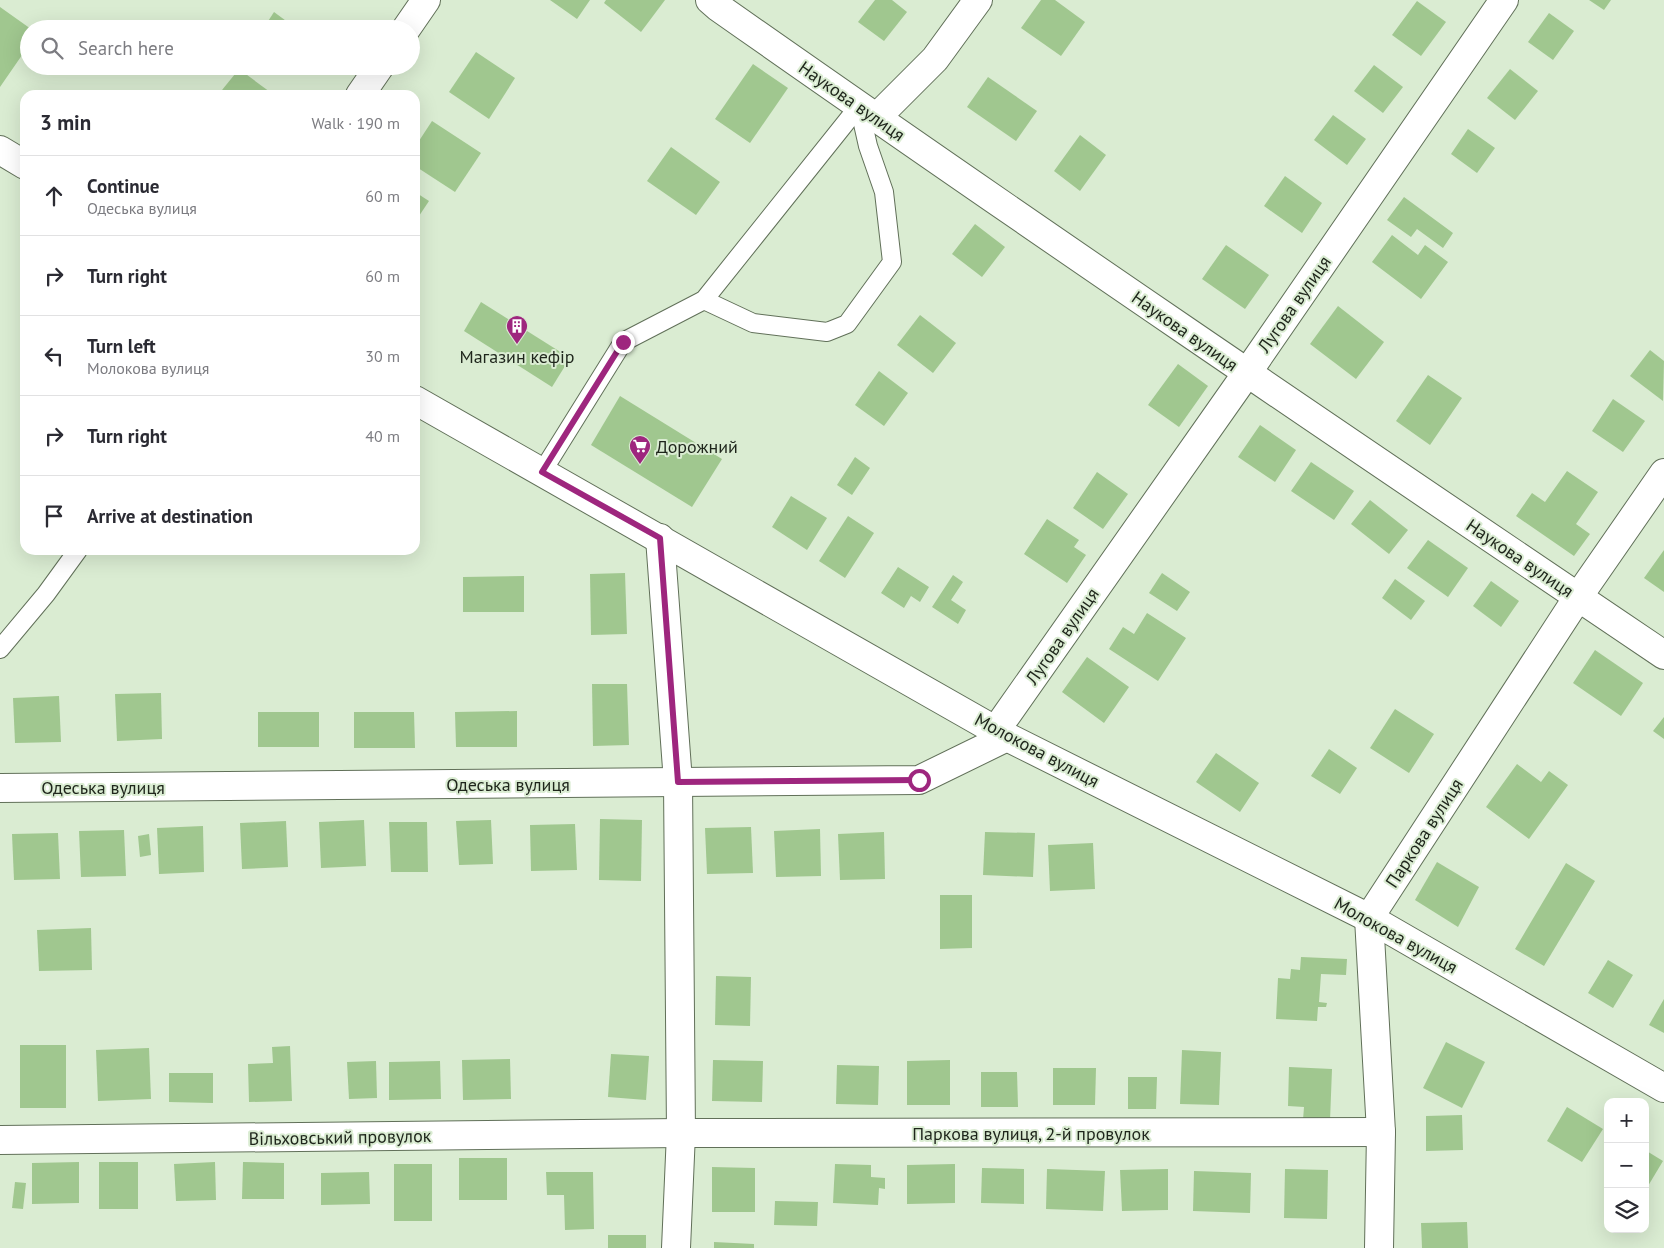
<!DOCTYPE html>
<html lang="en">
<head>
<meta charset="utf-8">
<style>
	:root { --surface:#fff; --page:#f7f7f7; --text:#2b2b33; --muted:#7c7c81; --line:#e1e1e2 }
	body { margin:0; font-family:"PT Sans",sans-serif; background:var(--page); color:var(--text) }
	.controls { position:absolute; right:15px; bottom:15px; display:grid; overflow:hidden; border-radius:10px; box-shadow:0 5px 20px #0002 }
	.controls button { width:45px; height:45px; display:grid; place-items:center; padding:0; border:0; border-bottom:1px solid var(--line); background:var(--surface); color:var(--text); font:25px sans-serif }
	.stop { position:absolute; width:15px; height:15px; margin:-11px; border:4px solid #9e267e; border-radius:50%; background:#fff }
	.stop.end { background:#9e267e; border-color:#fff; box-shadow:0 1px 5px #0008 }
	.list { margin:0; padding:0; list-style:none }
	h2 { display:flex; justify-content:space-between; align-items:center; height:65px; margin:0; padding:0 20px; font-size:21px }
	h2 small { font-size:16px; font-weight:400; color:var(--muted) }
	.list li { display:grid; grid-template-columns:32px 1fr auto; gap:15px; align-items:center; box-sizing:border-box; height:80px; padding:0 20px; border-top:1px solid var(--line) }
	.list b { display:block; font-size:19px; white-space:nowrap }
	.list p { margin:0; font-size:16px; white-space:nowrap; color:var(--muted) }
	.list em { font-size:16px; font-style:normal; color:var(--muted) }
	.icon { flex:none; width:28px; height:28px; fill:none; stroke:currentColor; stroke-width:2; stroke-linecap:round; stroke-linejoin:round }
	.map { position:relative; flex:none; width:1664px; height:1248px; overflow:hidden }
	.search { position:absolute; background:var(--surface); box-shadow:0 5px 20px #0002; left:20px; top:20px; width:400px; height:55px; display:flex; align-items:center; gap:12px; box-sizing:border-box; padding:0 18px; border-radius:28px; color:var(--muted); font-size:19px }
	.panel { position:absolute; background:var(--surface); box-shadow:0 5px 20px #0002; left:20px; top:90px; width:400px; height:465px; border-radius:15px }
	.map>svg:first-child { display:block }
</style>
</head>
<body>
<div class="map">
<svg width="1664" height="1248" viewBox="0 0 1664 1248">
	<rect width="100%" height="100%" fill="#daecd2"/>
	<g fill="#a0c78f">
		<path d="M550 0H590L577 19Z"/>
		<path d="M606 0H665L641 32 604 3Z"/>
		<path d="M875 0H892L907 12 884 41 858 22Z"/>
		<path d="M1041 0H1055L1085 22 1061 56 1021 28Z"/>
		<path d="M1589 0H1611L1604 10Z"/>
		<path d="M1417 1 1446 22 1421 56 1392 35Z"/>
		<path d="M0 7 31 29H29V45L0 87Z"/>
		<path d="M274 12 297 29H263Z"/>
		<path d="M1549 13 1574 31 1553 60 1528 42Z"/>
		<path d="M476 52 515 78 489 119 449 92Z"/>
		<path d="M753 64 788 88 750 143 715 119Z"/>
		<path d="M1374 65 1403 87 1383 113 1354 91Z"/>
		<path d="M239 69 270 92 267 95H218Z"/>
		<path d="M1510 69 1538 91 1515 120 1487 98Z"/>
		<path d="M988 77 1037 111 1016 141 967 107Z"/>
		<path d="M1333 115 1366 139 1347 165 1314 140Z"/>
		<path d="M432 121 481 153 455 192 415 166V147Z"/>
		<path d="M1468 129 1495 148 1477 173 1451 154Z"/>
		<path d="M1080 135 1106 155 1080 191 1054 171Z"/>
		<path d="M671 147 720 182 696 215 647 181Z"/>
		<path d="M1285 176 1322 203 1302 233 1264 206Z"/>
		<path d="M415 192 429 201 415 222Z"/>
		<path d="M1404 197 1453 233 1443 248 1417 229 1411 237 1387 220Z"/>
		<path d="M975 224 1005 247 982 277 952 254Z"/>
		<path d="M1392 235 1418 255 1425 245 1448 262 1421 299 1372 262Z"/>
		<path d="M1226 245 1269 275 1245 309 1202 279Z"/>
		<path d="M481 302 570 358 552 387 464 331Z"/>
		<path d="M1338 306 1384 342 1356 379 1310 344Z"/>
		<path d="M920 315 956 343 933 373 897 345Z"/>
		<path d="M1650 350 1664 361 1663 401 1630 376Z"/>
		<path d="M1178 364 1208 386 1179 427 1148 405Z"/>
		<path d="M879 371 908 393 884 426 855 405Z"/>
		<path d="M1428 375 1462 398 1430 445 1396 421Z"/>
		<path d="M620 396 722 459 692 507 591 445Z"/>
		<path d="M1613 399 1645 421 1623 452 1592 431Z"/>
		<path d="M1260 425 1296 450 1275 482 1238 457Z"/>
		<path d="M855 457 870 468 852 495 837 485Z"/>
		<path d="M1311 462 1354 491 1334 520 1291 491Z"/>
		<path d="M1567 471 1598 492 1576 524 1590 534 1574 556 1516 516 1532 493 1545 502Z"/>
		<path d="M1097 472 1128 494 1103 529 1073 508Z"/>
		<path d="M791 496 827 518 807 550 772 527Z"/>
		<path d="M1370 500 1408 530 1389 554 1351 524Z"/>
		<path d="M848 516 874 533 845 578 819 561Z"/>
		<path d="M1047 519 1079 540 1074 547 1086 555 1067 583 1024 554Z"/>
		<path d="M1428 540 1468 568 1448 597 1407 568Z"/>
		<path d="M1664 550V592L1644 578Z"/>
		<path d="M898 567 929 587 920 602 911 596 904 608 881 593Z"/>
		<path d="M625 573 627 634 591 635 590 574Z"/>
		<path d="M1162 573 1190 592 1177 611 1149 593Z"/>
		<path d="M953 575 963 582 951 600 966 610 958 624 932 607Z"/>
		<path d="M524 576V612H463V577Z"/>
		<path d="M1395 579 1425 601 1411 620 1382 598Z"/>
		<path d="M1491 581 1519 601 1501 627 1473 606Z"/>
		<path d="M1147 613 1186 638 1158 681 1109 649 1123 627 1134 634Z"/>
		<path d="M1595 650 1643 683 1621 716 1573 683Z"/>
		<path d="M1087 657 1129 687 1104 723 1062 692Z"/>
		<path d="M592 684H627L629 745 593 746Z"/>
		<path d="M161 693 162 739 117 741 115 694Z"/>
		<path d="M59 696 61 742 15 743 13 698Z"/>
		<path d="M1395 709 1434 734 1409 773 1370 748Z"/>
		<path d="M517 711V747H456L455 712Z"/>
		<rect x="258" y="712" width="61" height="35"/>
		<path d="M354 712H414L415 748H354Z"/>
		<path d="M1664 717V739L1653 731Z"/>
		<path d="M1329 749 1357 768 1340 794 1311 776Z"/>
		<path d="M1216 753 1259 783 1240 812 1196 782Z"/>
		<path d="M1517 764 1541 782 1549 771 1568 785 1529 839 1486 807Z"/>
		<path d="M600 819 642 820 641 881 599 880Z"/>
		<path d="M364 820 366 866 321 868 319 822Z"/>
		<path d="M491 820 493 864 459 865 456 821Z"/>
		<path d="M286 821 288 867 242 869 240 823Z"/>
		<path d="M389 822H427L428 872H391Z"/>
		<path d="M575 824 577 870 531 871 530 825Z"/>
		<path d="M203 826 204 872 159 874 157 828Z"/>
		<path d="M751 827 753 873 707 874 705 828Z"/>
		<path d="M820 829 821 876 776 877 774 831Z"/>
		<path d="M124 830 126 876 81 877 79 831Z"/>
		<path d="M884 832 885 879 840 880 838 834Z"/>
		<path d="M985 832 1035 833 1033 877 983 875Z"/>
		<path d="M58 833 60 879 14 880 12 834Z"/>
		<path d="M149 834 151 855 140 857 138 836Z"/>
		<path d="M1093 843 1095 889 1050 891 1048 845Z"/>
		<path d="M1437 862 1479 887 1458 927 1415 900Z"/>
		<path d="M1566 863 1595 881 1544 966 1515 949Z"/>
		<path d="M940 895H972V948L940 949Z"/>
		<path d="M91 928 92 970 39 971 37 930Z"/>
		<path d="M1301 957 1347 959 1346 975 1321 974 1319 1002 1327 1003 1326 1007H1318L1317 1021 1276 1019 1278 978 1290 979 1291 969 1300 970Z"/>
		<path d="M1608 960 1633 975 1613 1008 1588 993Z"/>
		<path d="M716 976 751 977 750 1026 715 1025Z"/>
		<path d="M1664 999V1033L1649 1025Z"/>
		<path d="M1446 1042 1485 1062 1462 1108 1423 1088Z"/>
		<rect x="20" y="1045" width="46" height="63"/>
		<path d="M290 1046 292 1101 249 1102 248 1064 273 1063 272 1047Z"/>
		<path d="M149 1048 151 1099 98 1101 96 1050Z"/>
		<path d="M1182 1050 1221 1052 1219 1105 1180 1104Z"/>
		<path d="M611 1054 649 1056 646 1100 608 1097Z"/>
		<path d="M510 1059 511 1099 463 1100 462 1060Z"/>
		<path d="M713 1060 763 1061 762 1102 712 1101Z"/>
		<path d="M950 1060V1105H907V1061Z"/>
		<path d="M376 1061 377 1098 349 1099 347 1062Z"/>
		<path d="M440 1061 441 1099 389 1100V1062Z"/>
		<path d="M837 1065 879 1066 878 1105 836 1104Z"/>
		<path d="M1289 1067 1332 1069 1330 1121 1303 1120 1304 1107 1288 1106Z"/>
		<path d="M1053 1068H1096L1095 1105H1053Z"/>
		<path d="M981 1072H1017L1018 1107H981Z"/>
		<path d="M169 1073H213V1103L169 1102Z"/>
		<path d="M1128 1077H1157L1156 1109H1128Z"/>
		<path d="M1567 1107 1603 1129 1582 1162 1547 1141Z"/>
		<path d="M1462 1115 1463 1150 1426 1151V1116Z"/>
		<path d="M1645 1150 1663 1161 1645 1191Z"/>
		<rect x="459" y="1158" width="48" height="42"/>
		<path d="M79 1162V1203L32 1204V1163Z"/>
		<rect x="99" y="1162" width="39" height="47"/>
		<path d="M215 1162 216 1200 176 1201 174 1164Z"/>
		<path d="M243 1162 284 1163V1199H242Z"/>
		<rect x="394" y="1164" width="38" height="57"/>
		<path d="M835 1164 871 1165V1177L885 1178V1189L879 1188 878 1205 833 1203Z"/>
		<path d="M955 1164V1203L907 1204V1165Z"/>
		<path d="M712 1167 755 1168V1212H712Z"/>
		<path d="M982 1168 1024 1169V1204L981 1203Z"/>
		<path d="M1047 1169 1105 1171 1103 1211 1046 1209Z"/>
		<path d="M1168 1169V1210L1122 1211 1120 1170Z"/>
		<path d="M1285 1169 1328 1170 1327 1219 1284 1218Z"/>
		<path d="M1194 1171 1251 1173 1250 1213 1193 1211Z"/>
		<path d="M369 1172 370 1204 321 1205V1173Z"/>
		<path d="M546 1172H593L594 1229 565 1230 564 1195H547Z"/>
		<path d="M15 1182 26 1183 23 1209 12 1208Z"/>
		<path d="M775 1201 818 1202 817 1226 774 1225Z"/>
		<path d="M1467 1222 1468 1248H1422L1421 1223Z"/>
		<rect x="608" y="1235" width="38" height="13"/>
		<path d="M714 1242 754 1244V1248H714Z"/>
	</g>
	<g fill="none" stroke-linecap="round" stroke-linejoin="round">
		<g stroke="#617059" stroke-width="20">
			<g id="service">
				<path d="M704 300 753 323 827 332 847 324 892 262 884 192 868 146 859 106"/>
				<path d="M542 472 623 342 704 300 859 106"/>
				<path d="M0 649 46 594 78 550"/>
			</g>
		</g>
		<g stroke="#617059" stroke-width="30">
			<g id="minor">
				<path d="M710 0 718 7C1031 227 1347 441 1664 655"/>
				<path d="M406 29 426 0"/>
				<path d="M360 95 380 66"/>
				<path d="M876 118 935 59 978 0"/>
				<path d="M660 538 678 782 681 1133 676 1248"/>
				<path d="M996 730 1247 373 1504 0"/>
				<path d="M0 788 919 780 1007 737"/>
				<path d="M1369 918 1381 1132 1379 1248"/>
				<path d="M0 1140 681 1133 1381 1132"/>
			</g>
		</g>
		<g stroke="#617059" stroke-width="30">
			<g id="tertiary">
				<path d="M0 150 25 165"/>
				<path d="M415 400 1007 737 1369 918 1664 1088"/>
				<path d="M1369 918 1578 597 1664 473"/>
			</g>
		</g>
		<use href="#service" stroke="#fff" stroke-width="18"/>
		<use href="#minor" stroke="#fff" stroke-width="28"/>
		<use href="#tertiary" stroke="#fff" stroke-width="28"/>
	</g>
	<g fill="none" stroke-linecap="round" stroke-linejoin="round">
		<path stroke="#9e267e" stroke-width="6" d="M623 342 542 472 660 538 678 782 919 780"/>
	</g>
	<defs>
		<g id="building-pin" transform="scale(1.125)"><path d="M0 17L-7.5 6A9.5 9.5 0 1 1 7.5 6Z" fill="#9e267e" stroke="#daecd2"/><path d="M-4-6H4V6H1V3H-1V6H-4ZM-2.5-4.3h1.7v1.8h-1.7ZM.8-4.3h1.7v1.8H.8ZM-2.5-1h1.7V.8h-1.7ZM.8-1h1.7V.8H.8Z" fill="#fff"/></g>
		<g id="supermarket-pin" transform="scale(1.125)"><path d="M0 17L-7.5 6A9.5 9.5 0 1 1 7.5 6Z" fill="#9e267e" stroke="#daecd2"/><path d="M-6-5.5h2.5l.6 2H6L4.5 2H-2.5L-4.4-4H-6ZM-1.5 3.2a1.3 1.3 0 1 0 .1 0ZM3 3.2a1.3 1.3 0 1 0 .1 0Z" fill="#fff"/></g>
	</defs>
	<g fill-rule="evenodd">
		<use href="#building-pin" x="517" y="326"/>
		<use href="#supermarket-pin" x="640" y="446"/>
	</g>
	<g text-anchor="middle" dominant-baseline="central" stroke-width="4" stroke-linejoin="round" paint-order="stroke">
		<g font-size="18" fill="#1e251b" stroke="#daecd2">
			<text transform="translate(852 101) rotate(35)">Наукова вулиця</text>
			<text transform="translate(1294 304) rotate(-55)">Лугова вулиця</text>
			<text transform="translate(1185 331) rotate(35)">Наукова вулиця</text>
			<text transform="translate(1520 558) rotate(34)">Наукова вулиця</text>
			<text transform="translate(1062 636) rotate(-55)">Лугова вулиця</text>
			<text transform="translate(1037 750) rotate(28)">Молокова вулиця</text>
			<text x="508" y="784">Одеська вулиця</text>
			<text x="103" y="787">Одеська вулиця</text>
			<text transform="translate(1424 833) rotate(-57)">Паркова вулиця</text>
			<text transform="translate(1396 935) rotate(29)">Молокова вулиця</text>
			<text x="1031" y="1133">Паркова вулиця, 2-й провулок</text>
			<text transform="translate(340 1137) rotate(-1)">Вільховський провулок</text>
		</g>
		<g font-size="18" fill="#1e251b" stroke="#daecd2">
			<text x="517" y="356">Магазин кефір</text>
			<text x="656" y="446" text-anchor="start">Дорожний</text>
		</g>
	</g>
</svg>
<div class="controls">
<button>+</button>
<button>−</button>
<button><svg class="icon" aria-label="layers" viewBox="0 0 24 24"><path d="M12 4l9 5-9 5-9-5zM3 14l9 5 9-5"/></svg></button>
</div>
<div class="stop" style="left:919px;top:780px"></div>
<div class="stop end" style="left:623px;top:342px"></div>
<div class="search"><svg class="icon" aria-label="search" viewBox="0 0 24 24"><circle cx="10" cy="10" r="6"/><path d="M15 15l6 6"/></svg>Search here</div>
<section class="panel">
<h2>3 min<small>Walk · 190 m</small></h2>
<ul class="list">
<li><svg class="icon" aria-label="ahead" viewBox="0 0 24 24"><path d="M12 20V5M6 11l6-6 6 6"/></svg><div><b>Continue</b><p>Одеська вулиця</p></div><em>60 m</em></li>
<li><svg class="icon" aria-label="right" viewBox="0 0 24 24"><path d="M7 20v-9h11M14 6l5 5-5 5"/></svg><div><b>Turn right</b></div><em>60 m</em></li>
<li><svg class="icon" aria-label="left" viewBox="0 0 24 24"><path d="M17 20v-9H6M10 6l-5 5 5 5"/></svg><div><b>Turn left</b><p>Молокова вулиця</p></div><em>30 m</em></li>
<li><svg class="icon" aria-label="right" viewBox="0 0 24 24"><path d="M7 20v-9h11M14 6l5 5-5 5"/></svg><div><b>Turn right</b></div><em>40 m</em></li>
<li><svg class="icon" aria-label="arrive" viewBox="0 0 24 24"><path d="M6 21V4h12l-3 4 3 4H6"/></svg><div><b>Arrive at destination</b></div></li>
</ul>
</section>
</div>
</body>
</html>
